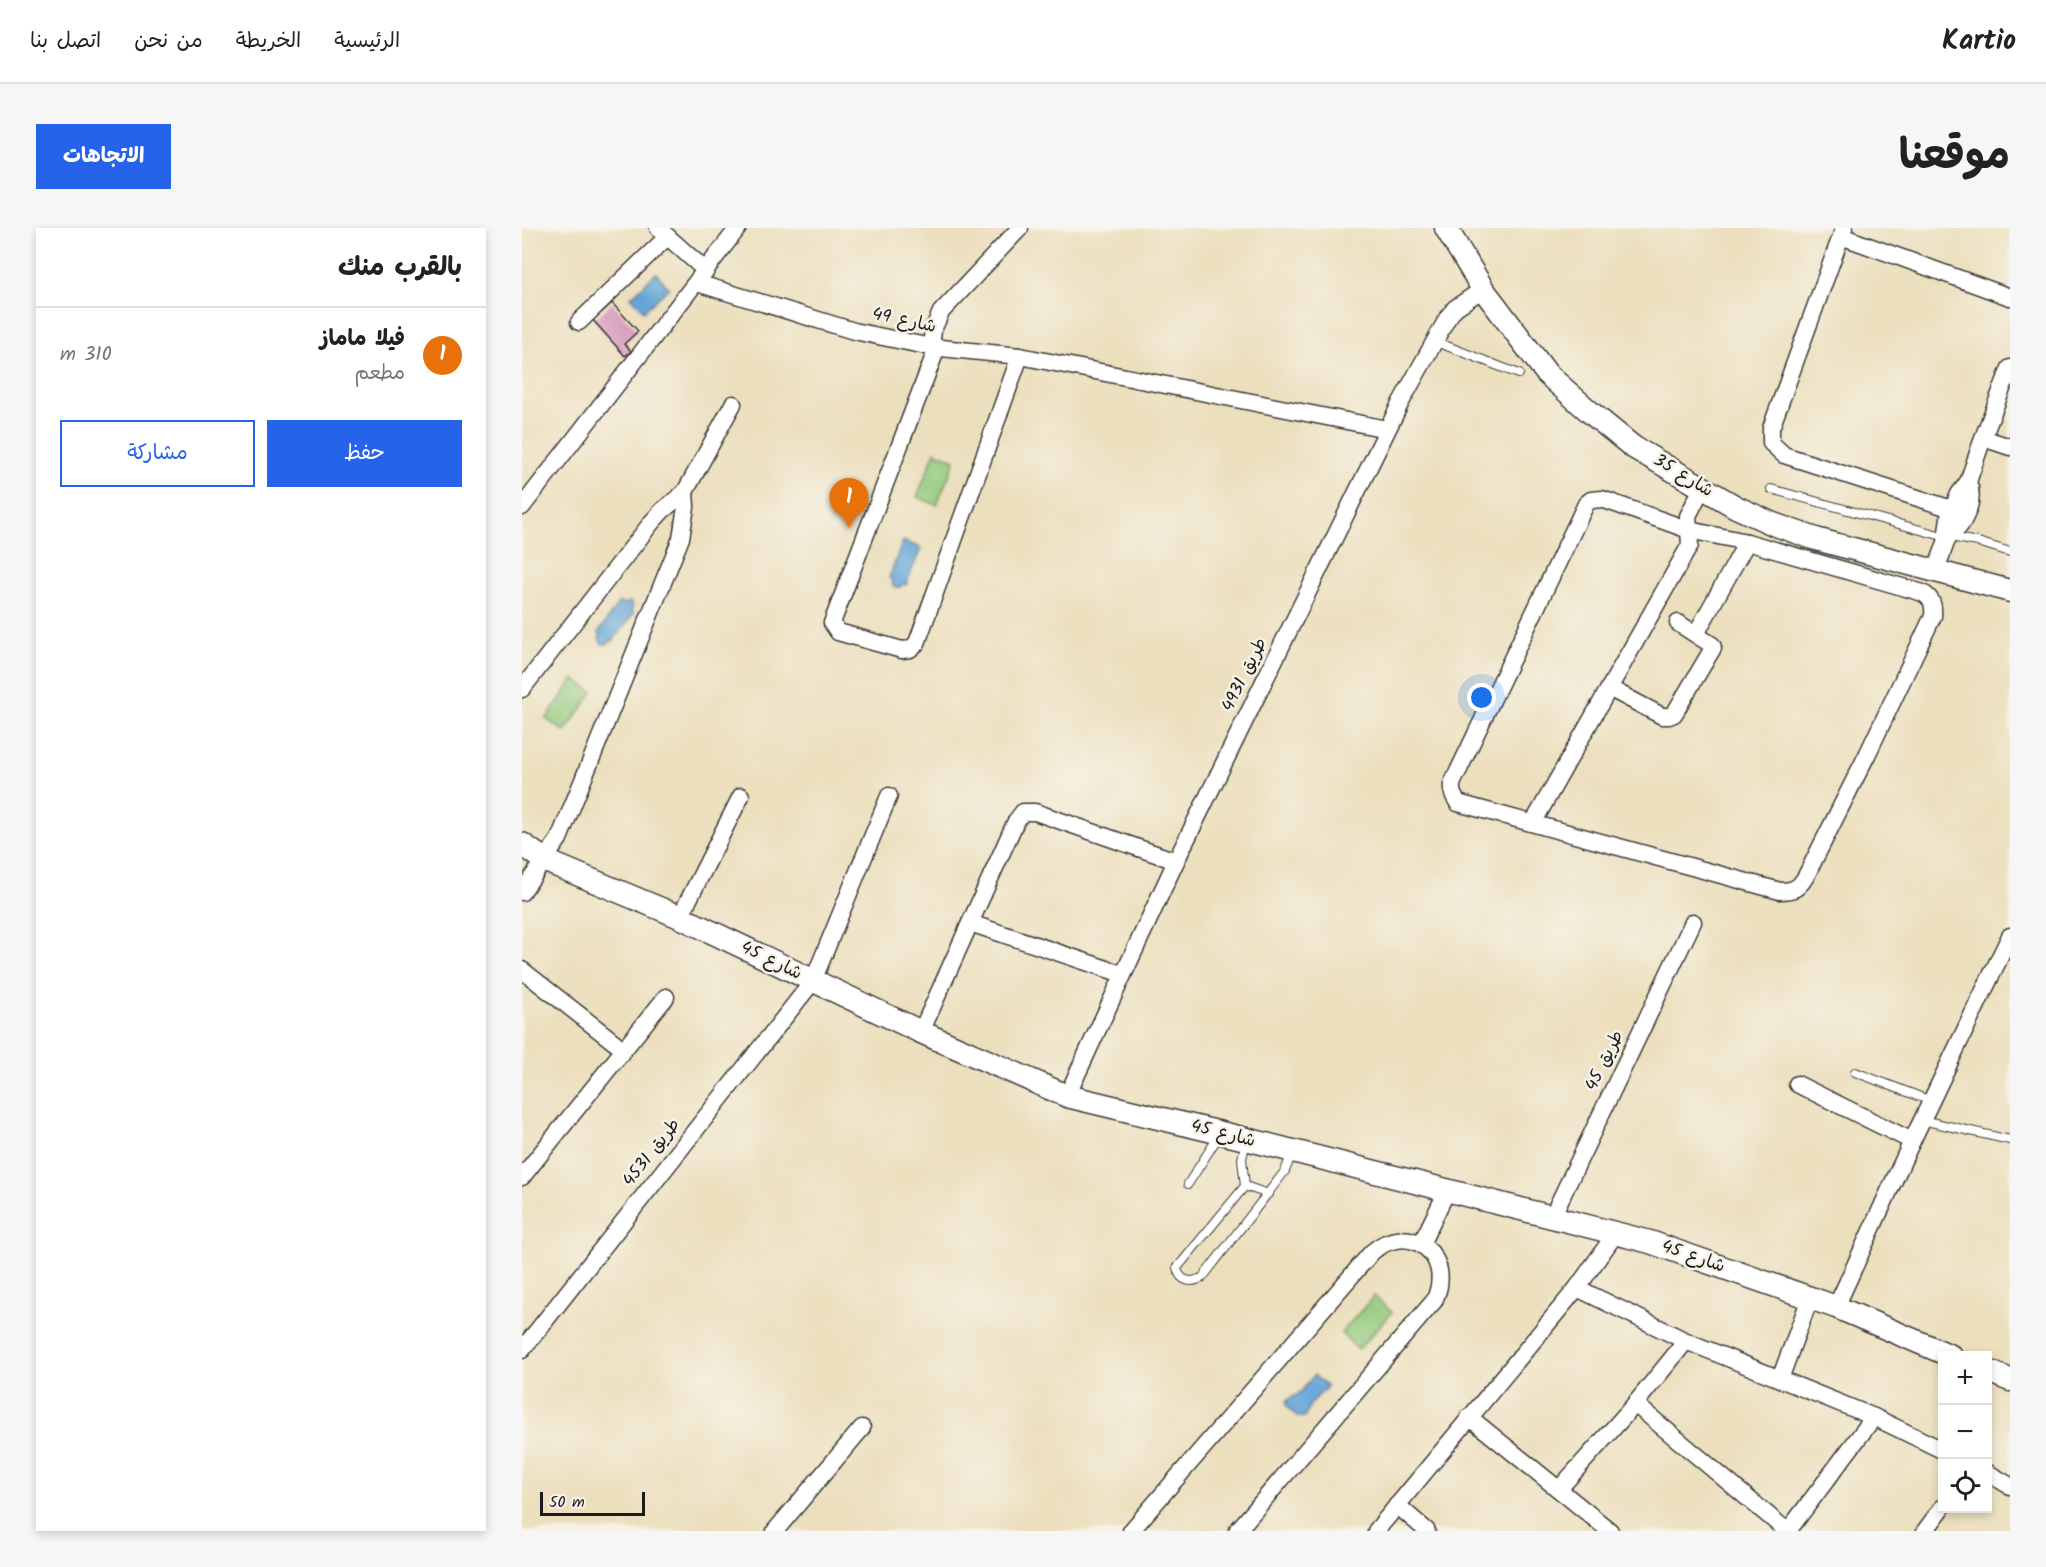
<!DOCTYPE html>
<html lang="ar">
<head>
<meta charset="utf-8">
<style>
	:root { --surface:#fff; --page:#f6f6f6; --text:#222; --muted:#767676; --line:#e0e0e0; --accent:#2563eb }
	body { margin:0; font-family:Kalam,"Playpen Sans Arabic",sans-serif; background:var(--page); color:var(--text); direction:rtl }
	.controls { position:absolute; right:18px; bottom:18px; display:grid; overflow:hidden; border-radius:0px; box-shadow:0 3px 9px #0003 }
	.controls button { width:54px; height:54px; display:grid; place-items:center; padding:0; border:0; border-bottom:2px solid var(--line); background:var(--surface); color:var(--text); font:30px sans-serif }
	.scale { position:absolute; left:18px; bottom:15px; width:105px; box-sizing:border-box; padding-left:6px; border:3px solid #1c1c1c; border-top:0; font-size:16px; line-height:21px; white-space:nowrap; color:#1c1c1c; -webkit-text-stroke:4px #f7f3e8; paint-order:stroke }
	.you { position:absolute; left:960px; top:470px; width:21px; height:21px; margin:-15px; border:4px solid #fff; border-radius:50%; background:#1a73e8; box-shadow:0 0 0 9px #1a73e833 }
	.badge { display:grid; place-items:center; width:39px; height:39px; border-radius:50%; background:var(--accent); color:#fff; font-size:20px; font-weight:700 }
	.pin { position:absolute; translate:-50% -50px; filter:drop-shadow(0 2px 3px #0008) }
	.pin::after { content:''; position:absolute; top:32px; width:21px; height:18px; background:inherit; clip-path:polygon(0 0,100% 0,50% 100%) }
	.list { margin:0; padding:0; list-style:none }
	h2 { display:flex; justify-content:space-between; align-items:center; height:78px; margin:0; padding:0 24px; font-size:26px }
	h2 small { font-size:20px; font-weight:400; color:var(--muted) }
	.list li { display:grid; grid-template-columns:39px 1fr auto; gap:18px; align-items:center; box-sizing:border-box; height:96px; padding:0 24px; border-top:2px solid var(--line) }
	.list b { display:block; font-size:22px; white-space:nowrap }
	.list p { margin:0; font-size:20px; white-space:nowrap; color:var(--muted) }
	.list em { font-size:20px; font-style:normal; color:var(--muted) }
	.actions { display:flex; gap:12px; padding:18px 24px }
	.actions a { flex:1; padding:14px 0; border:2px solid var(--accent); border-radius:0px; text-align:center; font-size:21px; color:var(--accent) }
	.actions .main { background:var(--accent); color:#fff }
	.icon { flex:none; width:33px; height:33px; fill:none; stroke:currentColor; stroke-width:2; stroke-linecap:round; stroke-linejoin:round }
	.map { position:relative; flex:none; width:1488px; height:1303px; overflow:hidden; direction:ltr; border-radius:0px }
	header { display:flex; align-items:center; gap:36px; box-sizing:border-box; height:84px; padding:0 30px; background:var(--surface); border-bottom:2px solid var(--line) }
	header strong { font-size:28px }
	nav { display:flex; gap:33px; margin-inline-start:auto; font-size:21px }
	.intro { display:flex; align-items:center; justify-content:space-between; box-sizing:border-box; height:144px; padding:0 36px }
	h1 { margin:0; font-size:42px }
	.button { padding:15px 27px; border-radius:0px; background:var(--accent); color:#fff; font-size:21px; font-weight:700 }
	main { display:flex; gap:36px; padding:0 36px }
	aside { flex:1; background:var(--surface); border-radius:0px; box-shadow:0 3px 9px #0003 }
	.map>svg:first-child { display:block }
</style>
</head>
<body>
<header>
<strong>Kartio</strong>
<nav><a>الرئيسية</a><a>الخريطة</a><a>من نحن</a><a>اتصل بنا</a></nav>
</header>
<div class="intro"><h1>موقعنا</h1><a class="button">الاتجاهات</a></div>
<main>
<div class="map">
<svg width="1488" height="1303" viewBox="0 0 1488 1303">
	<rect width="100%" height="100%" fill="#f7f3e8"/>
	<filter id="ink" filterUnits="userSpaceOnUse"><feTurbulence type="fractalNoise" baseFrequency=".0167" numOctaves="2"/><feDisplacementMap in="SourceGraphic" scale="12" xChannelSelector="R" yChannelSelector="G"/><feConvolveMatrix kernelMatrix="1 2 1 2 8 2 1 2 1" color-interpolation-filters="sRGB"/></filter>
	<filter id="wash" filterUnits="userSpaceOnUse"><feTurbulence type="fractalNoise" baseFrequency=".008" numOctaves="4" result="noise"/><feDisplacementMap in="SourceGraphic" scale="24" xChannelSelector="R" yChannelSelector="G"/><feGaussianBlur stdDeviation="1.35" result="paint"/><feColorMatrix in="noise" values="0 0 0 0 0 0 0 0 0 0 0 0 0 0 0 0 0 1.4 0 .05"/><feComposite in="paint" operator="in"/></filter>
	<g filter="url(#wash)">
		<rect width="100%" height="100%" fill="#ecdfbd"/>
		<g fill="#92c97b" stroke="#57724c" stroke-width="1.5">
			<path d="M413 223 433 232 415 277 395 269Z"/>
			<path d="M52 451 71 464 43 504 24 491Z"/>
			<path d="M852 1068 870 1084 836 1122 819 1105Z"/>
		</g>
		<g fill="#64a5d8" stroke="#40607a" stroke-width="1.5">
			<path d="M134 45 147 60 122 83 109 69Z"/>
			<path d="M381 313 399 320 384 357 381 356 378 359 373 360 370 356 371 352 367 350Z"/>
			<path d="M97 374 100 376 109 374 111 379 109 382 112 385 91 413 89 412 86 416H80L77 411 79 407 76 405Z"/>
			<path d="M792 1147 805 1159 788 1176 783 1189H775L765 1179 764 1173 778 1165Z"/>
		</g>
		<g id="blocks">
			<path fill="#d697be" d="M90 75 116 103 102 116 109 123 103 128 71 92Z"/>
		</g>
	</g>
	<g filter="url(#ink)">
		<use href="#blocks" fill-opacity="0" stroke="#3b3934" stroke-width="1.5"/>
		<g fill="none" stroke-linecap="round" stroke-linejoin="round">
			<g stroke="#3b3934" stroke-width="10">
				<g id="lane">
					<path d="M912 113 997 146"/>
					<path d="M1249 261 1417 307 1456 314 1488 324"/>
					<path d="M1333 844 1409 873"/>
					<path d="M1400 892 1488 912"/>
					<path d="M724 912 720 931 723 958 655 1040C658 1054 670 1056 681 1049L763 943 770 925"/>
					<path d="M666 956 698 906"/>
					<path d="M723 958 746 966"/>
				</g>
			</g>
			<g stroke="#3b3934" stroke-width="19">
				<g id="street">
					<path d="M136 0 184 43"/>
					<path d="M1322 0 1249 200V215L1262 227 1430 281"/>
					<path d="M1319 8 1488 69"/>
					<path d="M175 55 332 103 409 119 498 128 865 201"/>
					<path d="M57 94 145 9"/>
					<path d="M409 119 411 102 419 84 498 0"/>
					<path d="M415 120 310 395 316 404 380 422 388 421 395 415 498 128"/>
					<path d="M1461 210 1488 219"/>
					<path d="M1080 271 1167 302 1225 314 1401 365C1410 371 1412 376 1411 388L1345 527 1284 648C1277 660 1272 663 1258 663L936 575C932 569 929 564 930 556L1064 276 1069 272Z"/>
					<path d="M0 279 216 0"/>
					<path d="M1426 309C1442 299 1454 273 1446 254"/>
					<path d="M1414 342 1426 309 1425 304 1427 289 1437 266 1446 254 1461 210 1488 140"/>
					<path d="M1174 406 1225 314"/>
					<path d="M1087 460 1140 488H1147L1152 486 1191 420 1190 417 1156 395"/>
					<path d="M0 461 130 294 140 283 163 264 211 176"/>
					<path d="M1011 595 1168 317 1166 288 1180 260"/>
					<path d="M0 664 37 611 159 310 164 279 163 264"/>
					<path d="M158 689 219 568"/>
					<path d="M448 695 600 746"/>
					<path d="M0 742 101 821"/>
					<path d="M399 804 494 593 501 584H513L654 633"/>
					<path d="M1275 856 1390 913"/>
					<path d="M545 868 654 633 879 174 925 91 933 80 961 61"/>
					<path d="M0 949 144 769"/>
					<path d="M1030 989 1171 694"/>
					<path d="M899 1016 925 963"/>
					<path d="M1055 1060 1164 1113 1352 1189 1420 1222"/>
					<path d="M1314 1079 1390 913 1488 708"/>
					<path d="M0 1122 291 753 367 568"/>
					<path d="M1258 1151 1288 1070"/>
					<path d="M1113 1176 1265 1303"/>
					<path d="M947 1189 1088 1303"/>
					<path d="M1466 1245 1488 1258"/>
					<path d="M1037 1261 1113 1176 1164 1113"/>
					<path d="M875 1277 905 1303"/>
					<path d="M253 1303 340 1200"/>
					<path d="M609 1303 850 1024C887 991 934 1028 912 1073L715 1303"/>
					<path d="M854 1303 1055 1060 1094 1005"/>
					<path d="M1266 1303 1352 1189"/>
					<path d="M1403 1303 1420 1280"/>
				</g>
			</g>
			<g stroke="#3b3934" stroke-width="25">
				<g id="secondary">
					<path d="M924 0 961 61 1025 146 1068 184 1111 219 1214 279 1251 296 1294 311 1488 363"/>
					<path d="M0 616 24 633 158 689 399 804 545 868 724 911 1128 1014 1314 1079 1429 1128"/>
					<path d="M1466 1143 1488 1152"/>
				</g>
			</g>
			<use href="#lane" stroke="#fff" stroke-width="8"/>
			<use href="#street" stroke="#fff" stroke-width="16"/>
			<use href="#secondary" stroke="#fff" stroke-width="22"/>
		</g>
	</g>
	<g text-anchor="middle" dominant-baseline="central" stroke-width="5" stroke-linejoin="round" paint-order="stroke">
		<g font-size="18" fill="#1c1c1c" stroke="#f7f3e8">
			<text transform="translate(382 93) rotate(12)">شارع 49</text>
			<text transform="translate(1161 248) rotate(31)">شارع 35</text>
			<text transform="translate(723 447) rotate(-64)">طريق 4931</text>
			<text transform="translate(249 733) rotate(26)">شارع 45</text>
			<text transform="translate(1083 833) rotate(-64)">طريق 45</text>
			<text transform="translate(701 906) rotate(14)">شارع 45</text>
			<text transform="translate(130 925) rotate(-52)">طريق 4531</text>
			<text transform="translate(1171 1029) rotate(19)">شارع 45</text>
		</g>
	</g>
</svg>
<div class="controls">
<button>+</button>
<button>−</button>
<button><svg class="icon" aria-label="locate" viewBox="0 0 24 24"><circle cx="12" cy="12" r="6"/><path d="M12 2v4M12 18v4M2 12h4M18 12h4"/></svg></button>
</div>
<div class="scale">50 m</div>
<div class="you"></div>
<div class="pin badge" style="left:327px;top:300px;background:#e8710a">1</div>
</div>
<aside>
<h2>بالقرب منك<small></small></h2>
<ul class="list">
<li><span class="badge" style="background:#e8710a">1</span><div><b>فيلا ماماز</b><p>مطعم</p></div><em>310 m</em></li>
</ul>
<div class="actions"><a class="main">حفظ</a><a>مشاركة</a></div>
</aside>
</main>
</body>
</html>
